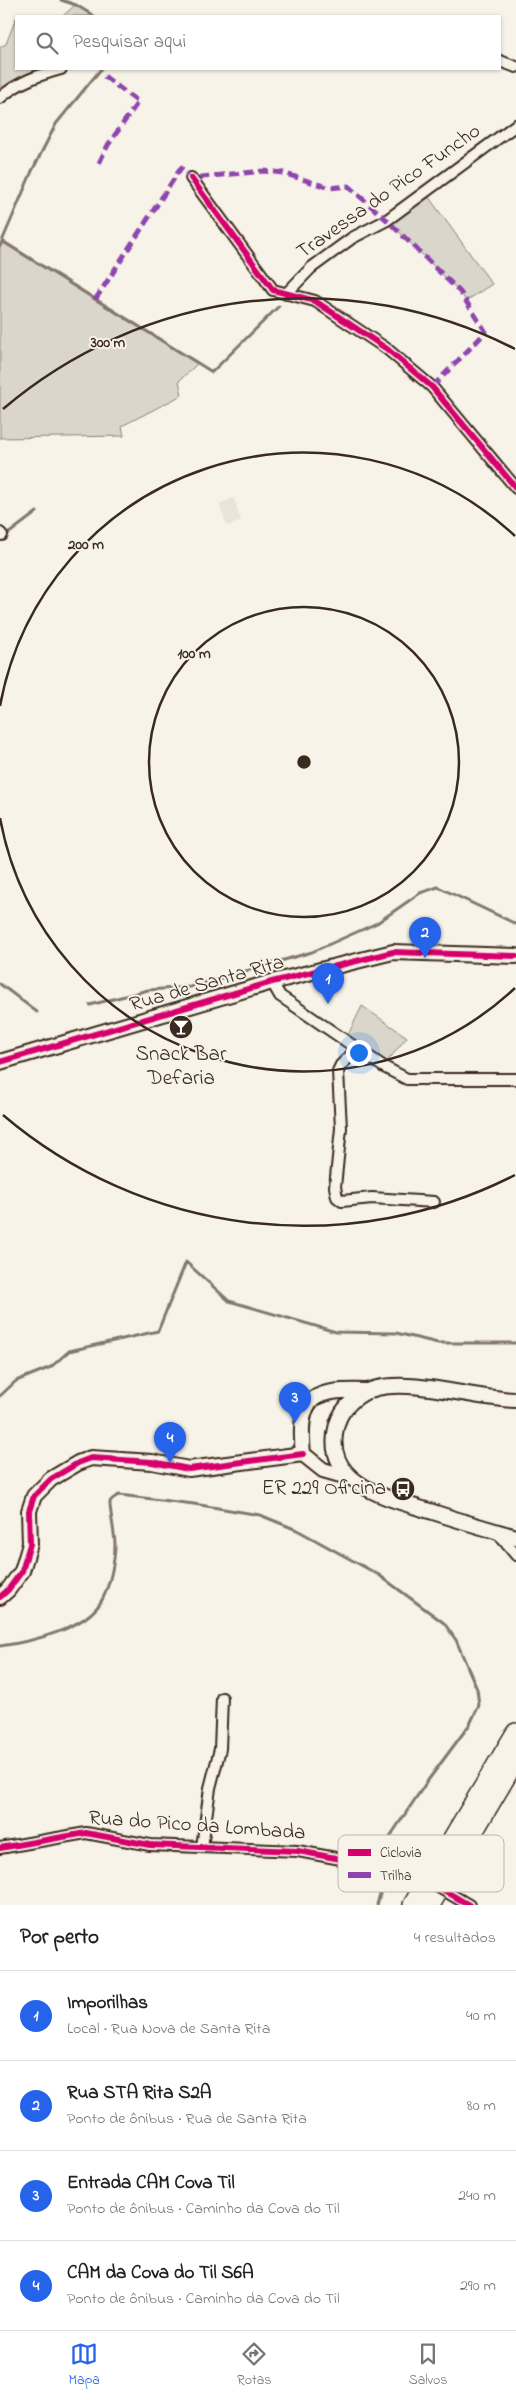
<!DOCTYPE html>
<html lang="pt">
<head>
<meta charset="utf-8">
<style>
	:root { --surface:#fff; --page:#f2f2f2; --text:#222; --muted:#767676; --line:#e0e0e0; --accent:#2563eb }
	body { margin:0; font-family:"Indie Flower",sans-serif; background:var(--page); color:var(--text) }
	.you { position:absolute; left:358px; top:1052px; width:18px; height:18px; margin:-12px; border:4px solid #fff; border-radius:50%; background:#1a73e8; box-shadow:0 0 0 8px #1a73e833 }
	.badge { display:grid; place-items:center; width:32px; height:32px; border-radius:50%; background:var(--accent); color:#fff; font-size:16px; font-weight:700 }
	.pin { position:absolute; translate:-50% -41px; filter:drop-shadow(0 1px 2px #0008) }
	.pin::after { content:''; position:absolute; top:26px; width:18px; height:15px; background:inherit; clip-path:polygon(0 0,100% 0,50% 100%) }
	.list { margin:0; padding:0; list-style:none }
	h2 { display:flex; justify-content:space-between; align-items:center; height:65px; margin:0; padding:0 20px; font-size:21px }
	h2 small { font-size:16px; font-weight:400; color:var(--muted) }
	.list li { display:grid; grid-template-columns:32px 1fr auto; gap:15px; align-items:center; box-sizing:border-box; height:90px; padding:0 20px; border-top:1px solid var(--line) }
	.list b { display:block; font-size:19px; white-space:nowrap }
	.list p { margin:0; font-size:16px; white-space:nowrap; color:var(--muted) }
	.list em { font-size:16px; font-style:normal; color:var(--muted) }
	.icon { flex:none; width:28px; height:28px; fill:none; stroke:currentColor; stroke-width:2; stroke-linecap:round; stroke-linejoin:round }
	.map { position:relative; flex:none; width:516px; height:1905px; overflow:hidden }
	.search { position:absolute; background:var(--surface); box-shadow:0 1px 4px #0004; left:15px; right:15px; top:15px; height:55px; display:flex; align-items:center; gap:12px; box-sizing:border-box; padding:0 18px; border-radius:0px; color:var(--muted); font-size:19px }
	.sheet { height:425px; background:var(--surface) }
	nav { display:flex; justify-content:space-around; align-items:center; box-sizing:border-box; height:70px; border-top:1px solid var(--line); background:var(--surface); font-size:14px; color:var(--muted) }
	nav a { display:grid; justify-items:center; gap:2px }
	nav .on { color:var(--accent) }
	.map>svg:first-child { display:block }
</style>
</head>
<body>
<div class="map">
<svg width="516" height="1905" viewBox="0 0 516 1905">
	<rect width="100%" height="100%" fill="#f7f3e8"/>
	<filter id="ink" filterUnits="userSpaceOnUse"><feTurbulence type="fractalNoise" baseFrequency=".02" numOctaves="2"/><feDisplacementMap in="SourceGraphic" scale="10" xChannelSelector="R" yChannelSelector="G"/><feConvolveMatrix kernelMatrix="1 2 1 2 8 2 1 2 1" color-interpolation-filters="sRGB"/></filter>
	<g filter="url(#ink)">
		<path fill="#e9e4d9" d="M234 498 241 521 227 526 219 504Z"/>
		<g fill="#dbd6cb" stroke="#8b8074">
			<path d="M76 4 95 16H63Z"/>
			<path d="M16 18V69H61L0 97V47L6 44Z"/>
			<path d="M425 192 492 284 466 301 460 292 387 220Z"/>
			<path d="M3 243 197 364 179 381 182 395 122 426 124 436 0 438V247Z"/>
			<path d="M362 1006 407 1037 386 1063 347 1037Z"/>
		</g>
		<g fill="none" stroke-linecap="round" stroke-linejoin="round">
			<g stroke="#84786c" stroke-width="3">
				<path d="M61 0 76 5 94 16"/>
				<path d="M4 242 212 372 279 306"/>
				<path d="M0 246 32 171 56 124 101 69"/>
				<path d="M0 540 37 512"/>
				<path d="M0 984 37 1012"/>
				<path d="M90 1005 148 990 190 987 312 952 377 923 420 893 438 887 516 924"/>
				<path d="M0 1396 16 1381 51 1367 69 1351 158 1331 186 1262 229 1301 336 1332 396 1333 438 1343H516"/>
				<path d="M0 1646C30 1642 87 1629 102 1600 110 1585 115 1561 115 1544 115 1535 109 1506 110 1502 112 1498 115 1497 119 1495L194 1504 260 1515 297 1530 379 1575 444 1623 456 1640 477 1689 479 1705 470 1724 426 1783 393 1832 381 1856"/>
				<path d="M377 1905 387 1868 383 1866"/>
			</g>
			<g stroke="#3b2a1e" stroke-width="14">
				<g id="street">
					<path d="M500 61 516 67"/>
					<path d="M0 98C18 82 39 75 61 69"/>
					<path d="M191 178 273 290 315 301 387 349 432 387 516 488"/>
					<path d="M286 294 311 268 352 238 387 220 516 125"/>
					<path d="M0 533 2 535"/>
					<path d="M272 982 280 996 289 1002 384 1067 407 1079H516"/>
					<path d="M358 1048 341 1065 338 1071 341 1128 335 1187 337 1197 342 1201 372 1198 434 1202"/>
					<path d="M497 1532 516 1555"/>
					<path d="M202 1847 210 1788 220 1749 222 1698"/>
					<path d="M0 1848 86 1833 150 1845 298 1851 357 1862 380 1860 401 1865"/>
					<path d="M462 1901 469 1905"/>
				</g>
			</g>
			<g stroke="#3b2a1e" stroke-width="18">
				<g id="secondary">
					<path d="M0 1062 272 982 393 952 516 956"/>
					<path d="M516 1400C475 1399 414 1379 377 1388 359 1392 342 1407 337 1424 320 1485 391 1499 433 1512 460 1521 488 1529 516 1537"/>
					<path d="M351 1478 323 1470 303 1454C297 1395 313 1389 368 1391"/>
					<path d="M0 1597 8 1590 22 1571 30 1544 29 1511 34 1496 51 1479 78 1463 91 1458 152 1462 189 1469 303 1454"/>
				</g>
			</g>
			<g stroke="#3b2a1e" stroke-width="22">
				<g id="highway">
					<path d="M413 1905 516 1733"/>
					<path d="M430 1905 516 1759"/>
				</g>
			</g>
			<use href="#street" stroke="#f7f3e8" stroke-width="10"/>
			<use href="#secondary" stroke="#f7f3e8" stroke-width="14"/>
			<use href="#highway" stroke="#f7f3e8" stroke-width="19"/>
			<g stroke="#3b2a1e" stroke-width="14" stroke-linecap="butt">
				<path id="street-bridge" d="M401 1865 462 1901"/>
			</g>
			<use href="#street-bridge" stroke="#f7f3e8" stroke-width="10"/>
			<g stroke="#8e44ad" stroke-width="5" stroke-dasharray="10 5" stroke-linecap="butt">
				<path d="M99 163 108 145 138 102 100 73"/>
				<path d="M95 300 181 168 191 178 264 171 283 173 330 188 348 186 387 220 460 292 486 332 432 387"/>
			</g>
			<g stroke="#f7f3e8" stroke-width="9">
				<g id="cycleway">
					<path d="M191 178 273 290 315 301 387 349 432 387 516 488"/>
					<path d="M0 1062 272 982 393 952 516 956"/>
					<path d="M0 1597 8 1590 22 1571 30 1544 29 1511 34 1496 51 1479 78 1463 91 1458 152 1462 189 1469 303 1454"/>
					<path d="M0 1848 86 1833 150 1845 298 1851 357 1862 380 1860 401 1865 469 1905"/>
				</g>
			</g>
			<use href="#cycleway" stroke="#d6006c" stroke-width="6"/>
		</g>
	</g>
	<g fill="none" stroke="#3b2a1e" stroke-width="2.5">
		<circle cx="304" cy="762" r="155"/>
		<path d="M515 988A309 309 0 0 1 0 818M0 706A309 309 0 0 1 515 536"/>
		<path d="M515 1175A464 464 0 0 1 3 1115M3 409A464 464 0 0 1 515 349"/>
	</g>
	<defs>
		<g id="bar-disc" transform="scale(1.25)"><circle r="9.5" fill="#3b2a1e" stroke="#f7f3e8"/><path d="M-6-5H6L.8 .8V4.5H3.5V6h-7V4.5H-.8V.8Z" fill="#fff"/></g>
		<g id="bus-disc" transform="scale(1.25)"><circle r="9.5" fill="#3b2a1e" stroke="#f7f3e8"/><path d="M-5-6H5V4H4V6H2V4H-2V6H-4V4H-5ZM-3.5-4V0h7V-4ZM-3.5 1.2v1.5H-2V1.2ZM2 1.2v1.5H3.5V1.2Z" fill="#fff"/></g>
	</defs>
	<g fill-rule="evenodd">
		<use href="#bar-disc" x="181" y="1027"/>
		<use href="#bus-disc" x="403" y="1489"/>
	</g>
	<g text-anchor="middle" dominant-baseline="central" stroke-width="4" stroke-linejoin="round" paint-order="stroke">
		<g font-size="21" fill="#3b2a1e" stroke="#f7f3e8">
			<text transform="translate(389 192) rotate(-35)">Travessa do Pico Funcho</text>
			<text transform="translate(207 984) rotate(-16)">Rua de Santa Rita</text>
			<text transform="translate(197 1826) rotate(4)">Rua do Pico da Lombada</text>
		</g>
		<g font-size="21" fill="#3b2a1e" stroke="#f7f3e8">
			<text x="181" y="1055">Snack Bar<tspan x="181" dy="24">Defaria</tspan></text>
			<text x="386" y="1489" text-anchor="end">ER 229 Oficina</text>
		</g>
	</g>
	<rect x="338" y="1835" width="166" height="57" rx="8" fill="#f7f3e8" stroke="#bfb7ab" stroke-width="1"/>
	<rect x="348" y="1849" width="23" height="7" fill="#d6006c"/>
	<rect x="348" y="1872" width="23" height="6" fill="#8e44ad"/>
	<g font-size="14" fill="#3b2a1e">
		<text x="380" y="1857">Ciclovia</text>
		<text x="380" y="1880">Trilha</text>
	</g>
	<circle cx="304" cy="762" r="8" fill="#3b2a1e" stroke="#f7f3e8" stroke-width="2.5"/>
	<g font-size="15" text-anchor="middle" font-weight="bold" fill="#3b2a1e" stroke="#f7f3e8" stroke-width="4" stroke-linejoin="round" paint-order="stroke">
		<text x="108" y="347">300 m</text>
		<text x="86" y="549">200 m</text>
		<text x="194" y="658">100 m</text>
	</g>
</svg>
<div class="you"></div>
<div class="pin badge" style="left:328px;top:1004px">1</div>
<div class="pin badge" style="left:425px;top:958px">2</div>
<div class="pin badge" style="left:295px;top:1423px">3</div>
<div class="pin badge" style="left:170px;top:1463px">4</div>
<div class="search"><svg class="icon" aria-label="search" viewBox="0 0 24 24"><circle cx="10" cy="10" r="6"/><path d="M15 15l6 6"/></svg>Pesquisar aqui</div>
</div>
<section class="sheet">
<h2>Por perto<small>4 resultados</small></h2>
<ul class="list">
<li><span class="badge">1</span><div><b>Imporilhas</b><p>Local · Rua Nova de Santa Rita</p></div><em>40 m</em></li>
<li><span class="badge">2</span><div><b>Rua STA Rita S2A</b><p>Ponto de ônibus · Rua de Santa Rita</p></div><em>80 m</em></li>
<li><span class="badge">3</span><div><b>Entrada CAM Cova Til</b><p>Ponto de ônibus · Caminho da Cova do Til</p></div><em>240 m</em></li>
<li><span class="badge">4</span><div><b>CAM da Cova do Til S6A</b><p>Ponto de ônibus · Caminho da Cova do Til</p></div><em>290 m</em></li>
</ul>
</section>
<nav>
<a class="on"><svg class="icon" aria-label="map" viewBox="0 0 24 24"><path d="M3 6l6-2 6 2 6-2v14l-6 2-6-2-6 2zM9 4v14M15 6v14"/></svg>Mapa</a>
<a><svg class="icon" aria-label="directions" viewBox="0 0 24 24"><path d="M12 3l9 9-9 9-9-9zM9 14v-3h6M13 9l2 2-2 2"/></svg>Rotas</a>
<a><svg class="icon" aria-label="saved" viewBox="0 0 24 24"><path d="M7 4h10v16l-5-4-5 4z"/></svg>Salvos</a>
</nav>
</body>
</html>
